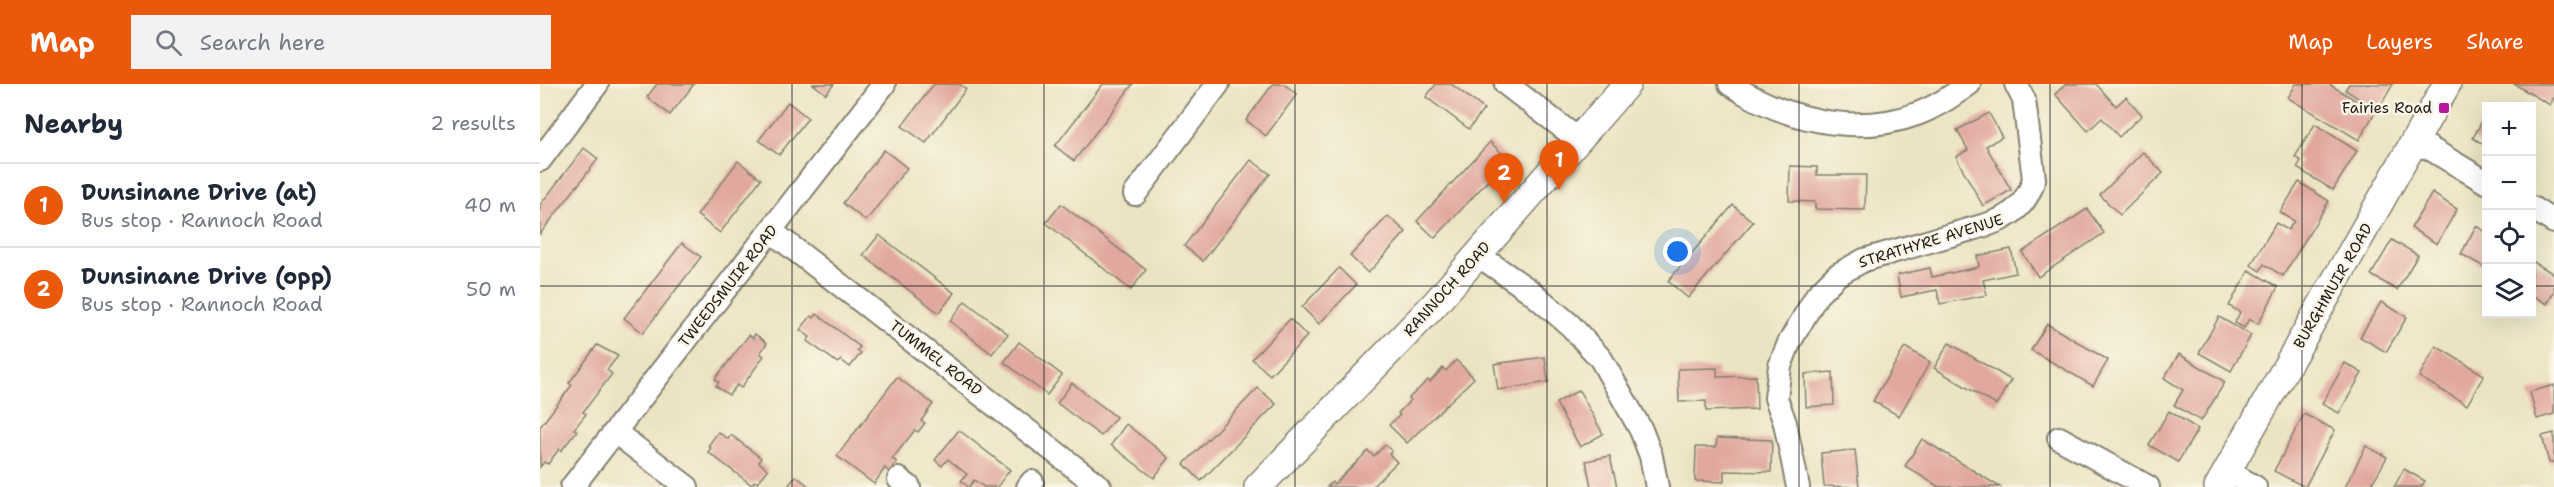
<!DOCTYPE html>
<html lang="en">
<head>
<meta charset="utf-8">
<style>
	:root { --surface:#fff; --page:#f2f2f3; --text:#1f2937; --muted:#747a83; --line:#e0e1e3; --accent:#ea580c }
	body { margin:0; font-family:"Shantell Sans",sans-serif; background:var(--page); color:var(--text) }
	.controls { position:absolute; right:18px; top:18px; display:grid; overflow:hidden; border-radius:0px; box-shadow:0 6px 24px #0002 }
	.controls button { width:54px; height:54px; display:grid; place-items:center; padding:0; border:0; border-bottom:2px solid var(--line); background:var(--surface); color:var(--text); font:30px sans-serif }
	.you { position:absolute; left:1138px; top:168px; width:21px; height:21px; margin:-15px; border:4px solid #fff; border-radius:50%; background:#1a73e8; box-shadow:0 0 0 9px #1a73e833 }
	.badge { display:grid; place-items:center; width:39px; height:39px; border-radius:50%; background:var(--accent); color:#fff; font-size:20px; font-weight:700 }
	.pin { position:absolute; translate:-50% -50px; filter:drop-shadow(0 2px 3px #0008) }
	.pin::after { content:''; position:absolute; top:32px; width:21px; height:18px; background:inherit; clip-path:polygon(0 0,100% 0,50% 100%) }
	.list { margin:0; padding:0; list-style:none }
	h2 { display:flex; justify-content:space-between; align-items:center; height:78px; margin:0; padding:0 24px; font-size:26px }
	h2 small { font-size:20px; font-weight:400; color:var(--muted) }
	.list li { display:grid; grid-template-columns:39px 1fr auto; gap:18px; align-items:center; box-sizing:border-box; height:84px; padding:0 24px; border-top:2px solid var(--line) }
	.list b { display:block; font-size:22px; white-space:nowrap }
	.list p { margin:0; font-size:20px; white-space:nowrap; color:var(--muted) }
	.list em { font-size:20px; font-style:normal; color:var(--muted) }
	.icon { flex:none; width:33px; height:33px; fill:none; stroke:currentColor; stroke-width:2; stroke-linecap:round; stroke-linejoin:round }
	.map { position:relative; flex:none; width:2014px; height:403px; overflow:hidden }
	header { display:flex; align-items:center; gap:36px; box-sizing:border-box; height:84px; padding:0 30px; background:var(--accent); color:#fff }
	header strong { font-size:28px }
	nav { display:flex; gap:33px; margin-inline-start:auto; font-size:21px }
	.search { width:420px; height:54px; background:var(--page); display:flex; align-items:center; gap:15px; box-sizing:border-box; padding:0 21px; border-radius:0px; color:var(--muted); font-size:22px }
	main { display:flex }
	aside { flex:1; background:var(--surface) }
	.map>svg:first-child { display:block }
</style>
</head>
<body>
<header>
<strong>Map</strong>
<div class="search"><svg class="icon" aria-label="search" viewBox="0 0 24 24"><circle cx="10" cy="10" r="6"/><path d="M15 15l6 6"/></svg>Search here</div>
<nav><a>Map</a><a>Layers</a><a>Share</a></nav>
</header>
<main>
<aside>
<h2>Nearby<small>2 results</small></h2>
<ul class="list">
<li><span class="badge">1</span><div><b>Dunsinane Drive (at)</b><p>Bus stop · Rannoch Road</p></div><em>40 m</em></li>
<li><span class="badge">2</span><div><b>Dunsinane Drive (opp)</b><p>Bus stop · Rannoch Road</p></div><em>50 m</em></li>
</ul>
</aside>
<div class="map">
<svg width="2014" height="403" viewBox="0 0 2014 403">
	<rect width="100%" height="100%" fill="#fcf5e5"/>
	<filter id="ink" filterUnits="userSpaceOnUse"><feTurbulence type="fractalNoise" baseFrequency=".0167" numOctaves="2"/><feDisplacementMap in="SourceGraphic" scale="12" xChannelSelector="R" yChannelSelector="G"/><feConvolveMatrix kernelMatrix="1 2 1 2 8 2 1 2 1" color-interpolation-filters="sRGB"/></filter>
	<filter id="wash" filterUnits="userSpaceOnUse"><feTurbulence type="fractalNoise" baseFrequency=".008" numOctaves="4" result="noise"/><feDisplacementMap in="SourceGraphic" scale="24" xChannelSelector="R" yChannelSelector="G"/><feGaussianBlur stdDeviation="1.35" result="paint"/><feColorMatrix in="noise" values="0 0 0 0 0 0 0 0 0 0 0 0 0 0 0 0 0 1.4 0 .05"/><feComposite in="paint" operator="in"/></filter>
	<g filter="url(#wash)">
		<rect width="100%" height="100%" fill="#ebe4c3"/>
		<g id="blocks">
			<g fill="#e1a89f">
				<path d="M117 0H154L130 31 107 13Z"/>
				<path d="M273 0H294L286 10Z"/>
				<path d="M394 0H419L426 5 386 59 362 42Z"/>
				<path d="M563 0H593L534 77 515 62Z"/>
				<path d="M733 0H744L757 10 726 52 706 36Z"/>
				<path d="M896 0H911L944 25 929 45 886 13Z"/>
				<path d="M1526 0H1556L1576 22 1586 13 1602 31 1579 53 1562 34 1548 47 1515 10Z"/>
				<path d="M1756 0H1789L1835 28 1819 56 1748 14Z"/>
				<path d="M1809 0H1853L1838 26 1805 6Z"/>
				<path d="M1974 0H2014V13L2010 21Z"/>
				<path d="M248 18 268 34 239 71 219 56Z"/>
				<path d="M1449 29 1462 53 1446 62 1471 106 1443 122 1416 73 1428 66 1417 46Z"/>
				<path d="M1946 30V62L1933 54Z"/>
				<path d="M1775 40 1817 67 1793 106 1757 84 1761 77 1755 73Z"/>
				<path d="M950 58 968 75 895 154 877 137Z"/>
				<path d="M44 64 58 75 0 150V121Z"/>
				<path d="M344 66 367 84 326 137 303 119Z"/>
				<path d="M1603 68 1623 89 1580 131 1560 111Z"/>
				<path d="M711 76 730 90 663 177 644 162Z"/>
				<path d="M198 77 221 95 180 149 157 131Z"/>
				<path d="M1250 82 1277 83V91H1326L1325 126 1275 125V118L1249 117Z"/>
				<path d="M1759 98 1789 117 1743 192 1724 180 1720 187 1711 181 1736 139 1748 146 1754 137 1740 128Z"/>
				<path d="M1892 109 1917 125 1897 160 1871 144Z"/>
				<path d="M521 120 606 186 591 206 506 139Z"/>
				<path d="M1193 121 1213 138 1148 214 1128 197Z"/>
				<path d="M1547 125 1564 149 1498 193 1482 168Z"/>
				<path d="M848 132 866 148 828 189 810 172Z"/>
				<path d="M1936 142 1946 148V184L1921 170Z"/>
				<path d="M339 151 414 209 399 229 323 171Z"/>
				<path d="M1852 156 1878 171 1857 206 1831 191Z"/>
				<path d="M142 159 161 173 103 249 84 234Z"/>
				<path d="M1471 165 1476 189 1443 196 1447 211 1400 220 1397 206 1361 213 1357 191 1390 184 1392 193 1439 183 1437 172Z"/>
				<path d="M1992 177 2014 190V208L2007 220 1992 211Z"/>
				<path d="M799 184 816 201 779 240 762 223Z"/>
				<path d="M1709 186 1738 203 1718 240 1709 235 1704 244 1695 239 1700 228 1689 222Z"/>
				<path d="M425 217 468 250 452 270 410 237Z"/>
				<path d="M1841 218 1867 233 1846 268 1820 253Z"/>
				<path d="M277 230 320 263 317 267 321 269 310 283 301 276 298 279 267 257 270 253 260 246 271 232 274 234Z"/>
				<path d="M1679 233 1711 251 1691 287 1659 269Z"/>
				<path d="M750 235 767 252 730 291 712 275Z"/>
				<path d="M1507 240 1568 276 1553 302 1491 266Z"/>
				<path d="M215 250 227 259 220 269 224 272 201 304 197 301 189 311 176 302 179 298 175 295 209 251 213 254Z"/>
				<path d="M479 258 522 291 507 311 464 278Z"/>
				<path d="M1409 259 1471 296 1456 321 1394 284Z"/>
				<path d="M57 261 78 272 67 286 72 290 43 328 46 330 34 345 37 347 21 367 19 365 8 380 4 378 0 383V343L32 301 29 299Z"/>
				<path d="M1896 262 1944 291 1927 321 1879 293Z"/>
				<path d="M1365 263 1390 278 1359 332 1333 317Z"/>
				<path d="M1639 270 1685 298 1661 337 1634 321 1643 306 1624 294Z"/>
				<path d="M1005 273 1008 298 958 306 954 280Z"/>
				<path d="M916 276 934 294 867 359 849 341 860 331 858 329 871 316 869 314 888 296 890 298 903 284 906 287Z"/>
				<path d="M1805 279 1822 289 1799 329 1782 320Z"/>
				<path d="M1177 284V293L1216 292 1217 325 1166 327V317L1139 318 1138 285Z"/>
				<path d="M1293 288 1294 321 1266 323 1265 290Z"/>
				<path d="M357 293 393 320 381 337 385 339 378 348 375 346 352 375 357 378 349 388 345 384 334 400 297 372Z"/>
				<path d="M532 299 576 333 561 352 517 319Z"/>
				<path d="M2014 301V330L1997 335 1990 308Z"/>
				<path d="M718 304 736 320 661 397 644 380Z"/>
				<path d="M1039 306 1063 350 1040 363 1016 319Z"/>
				<path d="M1629 327 1658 345 1638 378 1609 361Z"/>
				<path d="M1764 330 1795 346 1765 403 1734 387Z"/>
				<path d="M586 340 629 374 614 394 571 361Z"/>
				<path d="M419 346 470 386 457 403H444L434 396 429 403 421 397 427 390 419 384 408 375 402 382 395 376Z"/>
				<path d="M178 348 188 355 191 351 221 374 219 378 228 386 217 399 214 397 212 401 168 368 171 364 168 362Z"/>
				<path d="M2014 349V378L2009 379 2002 352Z"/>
				<path d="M1177 354 1232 356 1231 388 1184 387V398L1155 397 1156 363H1176Z"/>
				<path d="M1382 355 1460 403H1399L1365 382Z"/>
				<path d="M845 361 852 367 849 370 857 378 832 403H787L792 398 794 400 828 367 834 372Z"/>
				<path d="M1826 362 1847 373 1830 403H1805Z"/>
				<path d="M1315 366 1319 403 1284 402 1281 369Z"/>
				<path d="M1070 372 1077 403H1051L1046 377Z"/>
				<path d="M1864 385 1885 397 1881 403H1854Z"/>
				<path d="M256 392 270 403H247Z"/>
			</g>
		</g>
	</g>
	<g filter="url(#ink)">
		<use href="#blocks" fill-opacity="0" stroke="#848070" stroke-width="1.5"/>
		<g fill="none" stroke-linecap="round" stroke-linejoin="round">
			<g stroke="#848070" stroke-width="26">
				<g id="minor">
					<path d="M966 0 1039 56"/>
					<path d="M1190 0C1243 35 1315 53 1377 30 1396 23 1412 12 1429 0"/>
					<path d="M1874 61 1889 64 1946 98"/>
					<path d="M0 76 57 0"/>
					<path d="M595 110 678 0"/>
					<path d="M1992 124 2014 138"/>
					<path d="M231 147 560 403"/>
					<path d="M938 171 990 207 1030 241 1061 275 1101 346 1111 372 1117 403"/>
					<path d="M75 348 147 403"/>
					<path d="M1519 354 1608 403"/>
					<path d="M1687 387 1715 403"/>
					<path d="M359 395 369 403"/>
					<path d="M32 403 344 0"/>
					<path d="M488 403 492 398"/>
					<path d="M1258 403 1245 339 1236 314 1240 282 1249 259 1277 211 1297 191 1324 176 1449 140C1473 132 1487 119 1494 95L1484 16 1476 0"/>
				</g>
			</g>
			<g stroke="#848070" stroke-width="30">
				<g id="tertiary">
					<path d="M718 403 894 221 1087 0"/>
					<path d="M1678 403 1907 0"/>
				</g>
			</g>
			<use href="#minor" stroke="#fff" stroke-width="22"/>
			<use href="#tertiary" stroke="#fff" stroke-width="27"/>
		</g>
	</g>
	<path fill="none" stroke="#1c1c1c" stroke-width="1.5" stroke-opacity="0.55" d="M252 0V403M504 0V403M755 0V403M1007 0V403M1259 0V403M1510 0V403M1762 0V403M0 202H1946M1992 202H2014"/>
	<rect fill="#b5179e" stroke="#fcf5e5" stroke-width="2" x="1898" y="18" width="12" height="12" rx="3"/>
	<g text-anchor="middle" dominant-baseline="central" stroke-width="5" stroke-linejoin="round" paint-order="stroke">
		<g font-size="15" fill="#1c1c1c" stroke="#fcf5e5" text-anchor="end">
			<text x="1892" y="24">Fairies Road</text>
		</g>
		<g font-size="15" fill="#1c1c1c" stroke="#fcf5e5">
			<text transform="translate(1391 157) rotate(-17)">STRATHYRE AVENUE</text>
			<text transform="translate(188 202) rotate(-52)">TWEEDSMUIR ROAD</text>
			<text transform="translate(1793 202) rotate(-60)">BURGHMUIR ROAD</text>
			<text transform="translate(907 205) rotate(-48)">RANNOCH ROAD</text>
			<text transform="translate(396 274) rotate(38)">TUMMEL ROAD</text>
		</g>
	</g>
</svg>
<div class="controls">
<button>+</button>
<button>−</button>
<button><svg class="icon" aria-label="locate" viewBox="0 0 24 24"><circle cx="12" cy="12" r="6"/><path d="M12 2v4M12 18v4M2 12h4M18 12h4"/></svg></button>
<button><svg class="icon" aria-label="layers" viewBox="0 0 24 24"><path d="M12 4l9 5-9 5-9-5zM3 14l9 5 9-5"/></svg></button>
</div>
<div class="you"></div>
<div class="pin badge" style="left:1019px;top:106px">1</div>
<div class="pin badge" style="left:964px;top:119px">2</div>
</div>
</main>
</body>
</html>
